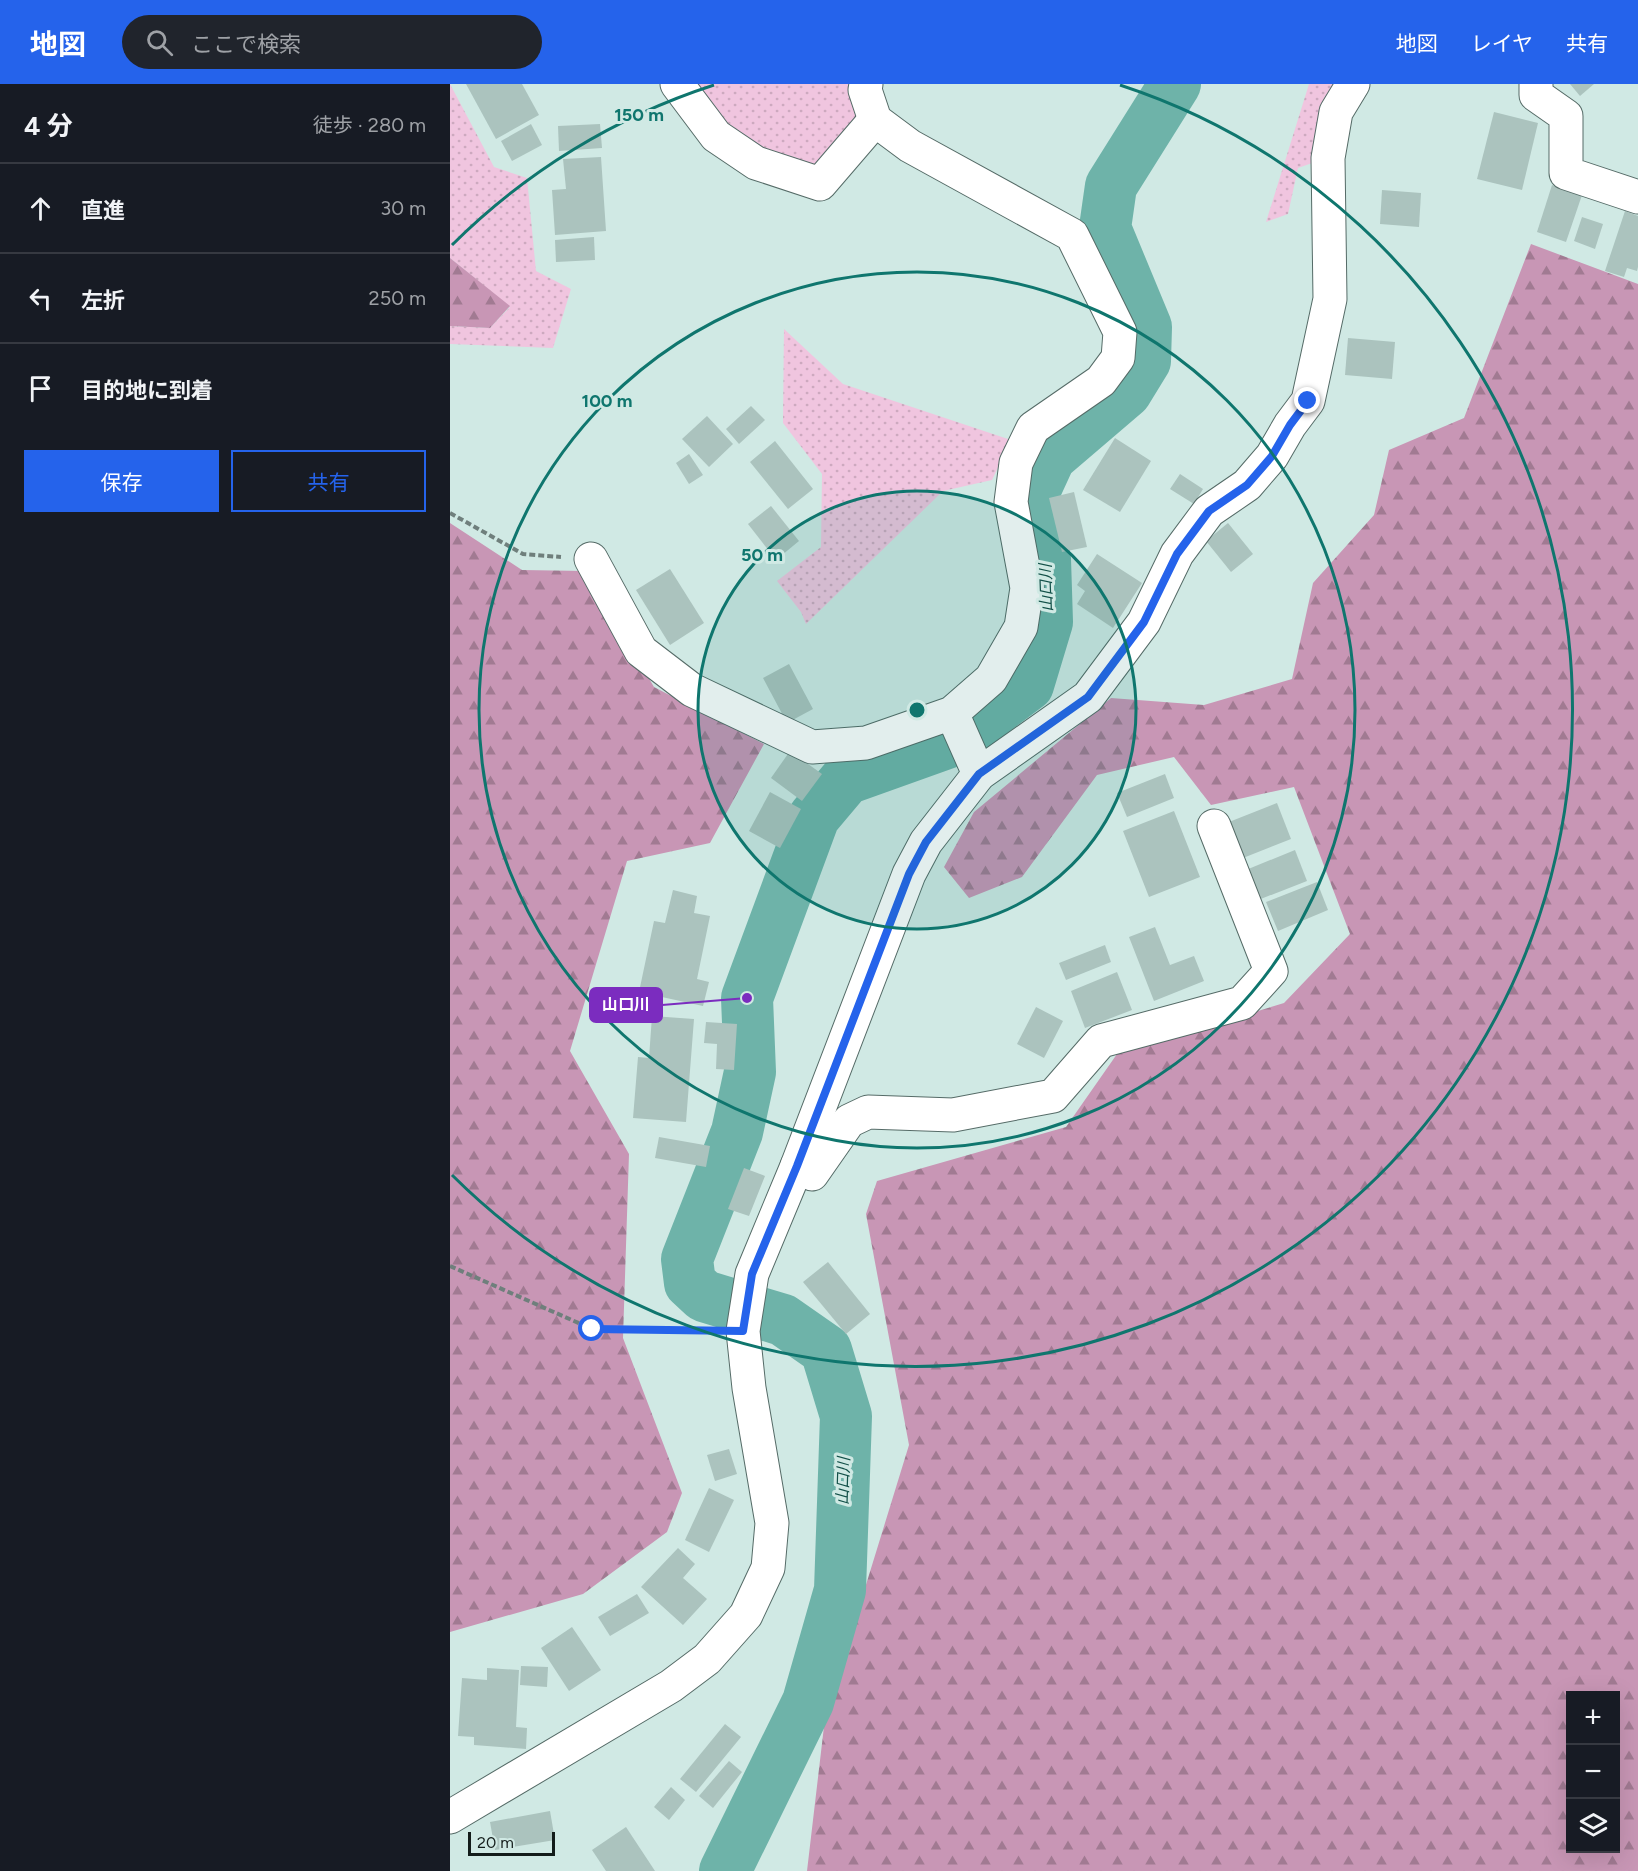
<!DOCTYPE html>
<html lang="ja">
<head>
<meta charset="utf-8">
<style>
	:root { --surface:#171b24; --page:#20242c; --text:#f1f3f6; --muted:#9ea1a6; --line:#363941; --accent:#2563eb }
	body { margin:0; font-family:Figtree,"Noto Sans JP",sans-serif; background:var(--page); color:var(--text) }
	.controls { position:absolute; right:18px; bottom:18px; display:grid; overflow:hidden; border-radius:0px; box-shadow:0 6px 24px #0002 }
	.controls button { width:54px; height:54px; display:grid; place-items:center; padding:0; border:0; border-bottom:2px solid var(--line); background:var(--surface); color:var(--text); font:30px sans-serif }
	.scale { position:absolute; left:18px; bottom:15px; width:87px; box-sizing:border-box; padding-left:6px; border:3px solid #131c1a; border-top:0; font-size:16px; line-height:21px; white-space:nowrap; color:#131c1a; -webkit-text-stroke:4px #d0e9e4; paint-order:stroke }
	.stop { position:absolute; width:18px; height:18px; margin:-14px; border:4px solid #2563eb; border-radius:50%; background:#fff }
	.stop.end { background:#2563eb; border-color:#fff; box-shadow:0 2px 6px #0008 }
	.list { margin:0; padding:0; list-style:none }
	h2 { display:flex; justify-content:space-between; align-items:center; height:78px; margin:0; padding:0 24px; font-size:26px }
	h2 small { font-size:20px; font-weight:400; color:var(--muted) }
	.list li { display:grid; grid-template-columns:39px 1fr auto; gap:18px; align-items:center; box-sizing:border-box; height:90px; padding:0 24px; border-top:2px solid var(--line) }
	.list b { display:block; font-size:22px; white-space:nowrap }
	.list em { font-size:20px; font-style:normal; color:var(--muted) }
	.actions { display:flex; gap:12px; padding:18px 24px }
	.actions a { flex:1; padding:14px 0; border:2px solid var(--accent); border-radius:0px; text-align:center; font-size:21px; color:var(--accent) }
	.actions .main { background:var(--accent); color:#fff }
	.icon { flex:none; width:33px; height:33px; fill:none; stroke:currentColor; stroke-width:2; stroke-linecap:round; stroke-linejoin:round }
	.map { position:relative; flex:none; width:1188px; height:1787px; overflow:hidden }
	header { display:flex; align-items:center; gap:36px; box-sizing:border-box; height:84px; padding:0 30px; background:var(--accent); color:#fff }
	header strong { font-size:28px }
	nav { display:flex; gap:33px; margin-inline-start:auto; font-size:21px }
	.search { width:420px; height:54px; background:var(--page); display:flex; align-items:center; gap:15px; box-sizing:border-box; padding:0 21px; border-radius:33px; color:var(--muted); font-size:22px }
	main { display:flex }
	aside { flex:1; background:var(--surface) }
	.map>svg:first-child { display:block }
</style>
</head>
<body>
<header>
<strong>地図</strong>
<div class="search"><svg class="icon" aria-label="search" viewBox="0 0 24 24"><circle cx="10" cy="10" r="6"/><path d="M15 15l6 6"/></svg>ここで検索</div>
<nav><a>地図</a><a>レイヤ</a><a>共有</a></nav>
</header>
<main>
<aside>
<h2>4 分<small>徒歩 · 280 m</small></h2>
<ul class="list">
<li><svg class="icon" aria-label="ahead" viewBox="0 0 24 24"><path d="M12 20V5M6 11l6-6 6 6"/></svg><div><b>直進</b></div><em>30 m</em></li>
<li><svg class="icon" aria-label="left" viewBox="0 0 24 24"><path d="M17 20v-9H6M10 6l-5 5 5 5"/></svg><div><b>左折</b></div><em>250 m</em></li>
<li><svg class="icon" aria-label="arrive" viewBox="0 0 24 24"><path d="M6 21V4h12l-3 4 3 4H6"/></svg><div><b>目的地に到着</b></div></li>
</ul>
<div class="actions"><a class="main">保存</a><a>共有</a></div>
</aside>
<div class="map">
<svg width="1188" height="1787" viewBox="0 0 1188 1787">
	<defs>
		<pattern id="grass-dots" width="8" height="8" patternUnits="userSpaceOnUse" patternTransform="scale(1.5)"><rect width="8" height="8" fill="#f0c5df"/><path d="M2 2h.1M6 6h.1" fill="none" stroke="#cda9bf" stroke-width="1.8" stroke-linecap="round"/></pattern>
		<pattern id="forest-firs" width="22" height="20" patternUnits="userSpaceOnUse" patternTransform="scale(1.5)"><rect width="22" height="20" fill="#c896b5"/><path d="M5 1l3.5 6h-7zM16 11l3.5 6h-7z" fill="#a17a92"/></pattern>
	</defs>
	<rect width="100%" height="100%" fill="#d0e9e4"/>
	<g fill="url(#grass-dots)">
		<path d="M0 0 44 83 77 94 86 187 121 205 103 264 0 260V242L40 244 60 223 0 174Z"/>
		<path d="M244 0H407L409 29 367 89 294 61Z"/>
		<path d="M859 0H890L865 78 848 84 838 130 816 138Z"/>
		<path d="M334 245 393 300 561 356 542 396 493 407 356 540 351 528 327 497 371 463 372 390 333 339Z"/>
	</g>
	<g fill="url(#forest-firs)" fill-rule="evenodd">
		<path d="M1081 160 1188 200V1787H357L375 1634 459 1361 416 1130 427 1097 616 1043 667 970 834 919 900 850 844 703 761 721 724 673 647 691 572 793 519 814 494 783 524 728 661 614 754 621 842 595 863 499 924 431 939 366 1014 334ZM1120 1612H1166V1764H1120Z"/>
		<path d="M0 174 60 222 40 244 0 242Z"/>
		<path d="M0 439 72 486 135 487 204 603 314 660 260 759 177 777 120 967 179 1070 173 1254 232 1409 217 1448 133 1510 0 1548Z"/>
	</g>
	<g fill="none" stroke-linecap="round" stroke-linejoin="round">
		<path stroke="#6eb3a9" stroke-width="52" d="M275 1787 358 1618 390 1506 396 1332 376 1266 333 1236 254 1212 240 1199 237 1175 287 1048 300 988 297 914 364 733 396 695 505 656 578 601 597 538 595 475 583 410 600 373 676 308 695 277 696 243 655 144 661 102 725 0"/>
	</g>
	<g fill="#abc3be">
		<path d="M16 0H72L89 31 46 55Z"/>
		<path d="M1120 0H1144L1130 12Z"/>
		<path d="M1044 28 1088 39 1072 106 1027 95Z"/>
		<path d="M81 40 92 61 62 77 51 57Z"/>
		<path d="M150 40 152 64 109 67 108 42Z"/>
		<path d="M151 73 156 147 105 151 102 106 116 105 113 75Z"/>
		<path d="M1102 101 1132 111 1116 158 1087 148Z"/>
		<path d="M932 106 971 109 969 143 930 140Z"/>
		<path d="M1175 127 1188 132V183L1187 187 1177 184 1174 193 1155 187Z"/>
		<path d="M1132 133 1153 140 1145 165 1124 157Z"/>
		<path d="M144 153 145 176 106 178 105 156Z"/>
		<path d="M898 254 945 258 942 295 895 291Z"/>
		<path d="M301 322 315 336 289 360 276 345Z"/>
		<path d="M257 332 283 360 259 383 232 355Z"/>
		<path d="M665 354 701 377 670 428 633 406Z"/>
		<path d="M325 357 363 405 338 425 300 378Z"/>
		<path d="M239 370 253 391 239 400 226 379Z"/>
		<path d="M730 390 753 405 744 420 720 405Z"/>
		<path d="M624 408 637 463 612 468 599 414Z"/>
		<path d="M321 422 349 457 326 476 298 440Z"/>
		<path d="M778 439 803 470 781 488 756 457Z"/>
		<path d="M647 470 692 499 663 544 627 520 635 507 627 501Z"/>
		<path d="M220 485 254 539 220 561 186 506Z"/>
		<path d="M339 580 363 625 337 639 313 594Z"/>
		<path d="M340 667 372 690 352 717 321 694Z"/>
		<path d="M715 690 724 714 677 733 667 709Z"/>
		<path d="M320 708 351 725 330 764 299 747Z"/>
		<path d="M827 719 841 755 793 774 779 738Z"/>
		<path d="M724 727 750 793 699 813 673 747Z"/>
		<path d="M845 766 857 797 803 818 791 788Z"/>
		<path d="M867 798 878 826 828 847 816 818Z"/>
		<path d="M223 806 247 812 244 829 260 832 247 895 259 898 253 922 189 908 204 837 215 839Z"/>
		<path d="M705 843 720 881 744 872 754 897 704 917 679 853Z"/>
		<path d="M655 861 661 878 616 896 609 879Z"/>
		<path d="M667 888 682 926 635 944 621 907Z"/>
		<path d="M586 923 613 937 594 974 567 960Z"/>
		<path d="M202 932 244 935 236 1038 183 1034 188 973 199 974Z"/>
		<path d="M256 938 287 940 284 986 266 985 267 960 254 959Z"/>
		<path d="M209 1053 260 1062 256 1083 205 1074Z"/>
		<path d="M294 1084 315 1092 299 1132 278 1125Z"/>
		<path d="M378 1178 420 1230 396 1250 353 1198Z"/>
		<path d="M279 1365 287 1390 265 1397 257 1371Z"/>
		<path d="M259 1404 284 1416 259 1468 235 1456Z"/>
		<path d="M228 1464 245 1480 233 1494 257 1515 233 1541 191 1503Z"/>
		<path d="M187 1510 199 1529 160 1552 148 1533Z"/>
		<path d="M122 1543 151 1586 119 1607 91 1564Z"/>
		<path d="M71 1582 98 1583 97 1603 70 1601Z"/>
		<path d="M37 1584 69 1586 66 1643 77 1644 76 1665 24 1661V1653L8 1652 12 1594 37 1596Z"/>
		<path d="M275 1640 291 1653 246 1708 230 1695Z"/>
		<path d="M279 1677 292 1688 263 1724 249 1712Z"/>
		<path d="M221 1703 235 1716 219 1736 204 1723Z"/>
		<path d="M100 1727 105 1756 45 1766 40 1738Z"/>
		<path d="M176 1743 205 1787H156L142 1766Z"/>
	</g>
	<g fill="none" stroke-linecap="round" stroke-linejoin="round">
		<g stroke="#556b67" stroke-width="35">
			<g id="minor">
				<path d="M227 0 266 52 306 79 370 100 425 36"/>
				<path d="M1086 0V11L1116 32V89L1188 113"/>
				<path d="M141 475 191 567 242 606 362 663 416 659 502 629 541 595 571 543 577 504 561 418 566 379 583 344 651 297 668 274 670 248 622 151 460 62 425 36 415 6 416 0"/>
				<path d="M502 629 529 690"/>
				<path d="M347 1082 362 1090 399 1037 418 1028 503 1031 603 1012 651 957 792 919 821 887 764 742"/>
				<path d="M0 1733 221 1602 257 1575 296 1531 318 1484 322 1439 299 1304 293 1247 302 1190 347 1082 459 790 476 758 529 690 638 613 694 538 727 470 759 427 797 401 822 372 840 341 858 317 880 215 878 74 886 28 903 0"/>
			</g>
		</g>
		<g stroke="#6f7f7c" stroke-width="4" stroke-dasharray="6 3" stroke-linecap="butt">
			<path d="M0 429 73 470 111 473"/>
			<path d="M0 1182 142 1245 263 1247"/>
		</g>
		<use href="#minor" stroke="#fff" stroke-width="33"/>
	</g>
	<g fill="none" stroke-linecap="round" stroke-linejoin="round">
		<path stroke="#2563eb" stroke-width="8" d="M142 1245 293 1247 302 1190 347 1082 459 790 476 758 529 690 638 613 694 538 727 470 759 427 797 401 822 372 840 341 858 317"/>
	</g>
	<circle cx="467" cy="626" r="219" fill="#0f766e" fill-opacity=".12"/>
	<g fill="none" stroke="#0f766e" stroke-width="3">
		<circle cx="467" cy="626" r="219"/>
		<circle cx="467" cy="626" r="438"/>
		<path d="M2 161A657 657 0 0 1 264 1M670 1A657 657 0 1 1 2 1091"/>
	</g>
	<g text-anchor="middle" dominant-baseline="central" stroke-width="6" stroke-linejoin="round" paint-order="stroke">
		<g font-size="16" font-style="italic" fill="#125048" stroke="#d0e9e4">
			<text transform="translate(596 504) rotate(-92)">山口川</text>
			<text transform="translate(393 1397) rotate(-88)">山口川</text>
		</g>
	</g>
	<circle cx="467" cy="626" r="9" fill="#0f766e" stroke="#d0e9e4" stroke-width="3"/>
	<g font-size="18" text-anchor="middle" font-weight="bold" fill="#0f766e" stroke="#d0e9e4" stroke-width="6" stroke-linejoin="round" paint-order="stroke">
		<text x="189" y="37">150 m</text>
		<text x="157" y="323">100 m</text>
		<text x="312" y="477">50 m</text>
	</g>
	<path fill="none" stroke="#7b2cbf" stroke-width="2" d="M297 914L212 921"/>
	<circle fill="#7b2cbf" stroke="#d0e9e4" stroke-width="2" cx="297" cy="914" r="6"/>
	<rect fill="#7b2cbf" stroke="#7b2cbf" stroke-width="2" x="140" y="904" width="72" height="34" rx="6"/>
	<g font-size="16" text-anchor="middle" font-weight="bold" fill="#fff">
		<text x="176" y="926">山口川</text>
	</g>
</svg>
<div class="controls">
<button>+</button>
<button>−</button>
<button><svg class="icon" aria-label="layers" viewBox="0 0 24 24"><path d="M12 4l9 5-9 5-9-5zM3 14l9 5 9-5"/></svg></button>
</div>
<div class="scale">20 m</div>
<div class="stop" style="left:142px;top:1245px"></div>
<div class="stop end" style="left:858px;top:317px"></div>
</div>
</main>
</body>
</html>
